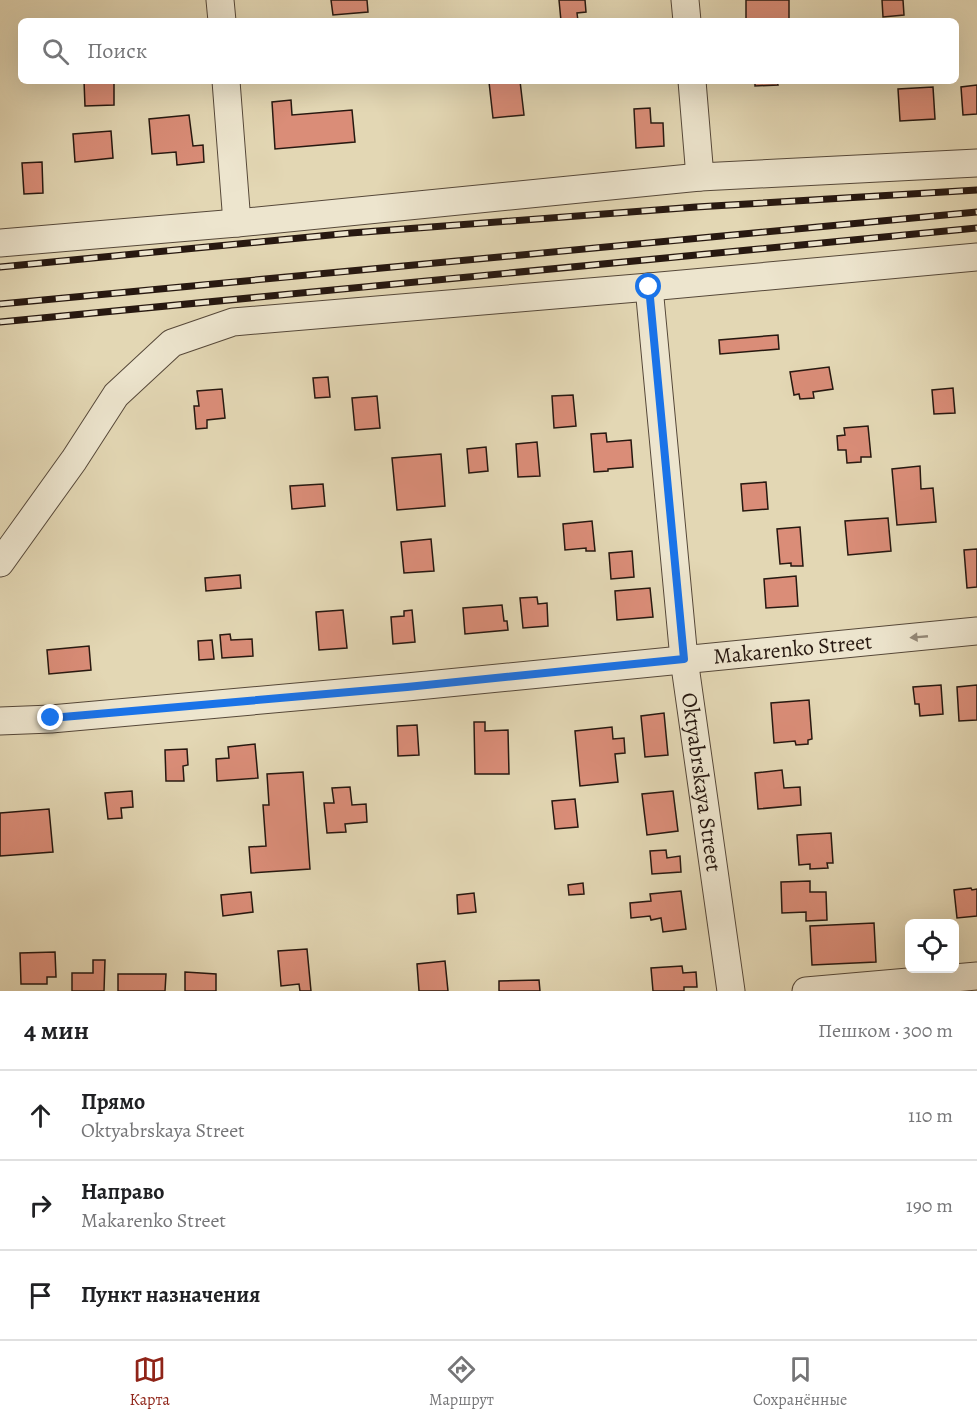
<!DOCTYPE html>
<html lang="ru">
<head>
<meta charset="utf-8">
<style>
	:root { --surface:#fff; --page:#f2f2f2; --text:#202124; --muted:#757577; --line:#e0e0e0; --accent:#8f2418 }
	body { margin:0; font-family:Alegreya,serif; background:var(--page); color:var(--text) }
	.controls { position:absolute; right:18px; bottom:18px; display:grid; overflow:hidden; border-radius:9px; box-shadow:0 6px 24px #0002 }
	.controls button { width:54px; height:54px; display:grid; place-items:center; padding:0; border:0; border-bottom:2px solid var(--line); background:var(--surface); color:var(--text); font:30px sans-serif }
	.stop { position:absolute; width:18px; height:18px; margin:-14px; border:4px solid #1a73e8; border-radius:50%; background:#fff }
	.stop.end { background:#1a73e8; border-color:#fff; box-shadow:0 2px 6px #0008 }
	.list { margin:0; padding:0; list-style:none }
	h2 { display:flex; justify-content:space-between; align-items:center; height:78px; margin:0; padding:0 24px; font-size:26px }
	h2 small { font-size:20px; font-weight:400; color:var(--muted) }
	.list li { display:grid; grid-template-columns:39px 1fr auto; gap:18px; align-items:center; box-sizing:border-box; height:90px; padding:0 24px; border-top:2px solid var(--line) }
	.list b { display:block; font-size:22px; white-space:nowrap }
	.list p { margin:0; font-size:20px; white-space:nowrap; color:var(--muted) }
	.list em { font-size:20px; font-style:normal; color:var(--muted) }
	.icon { flex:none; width:33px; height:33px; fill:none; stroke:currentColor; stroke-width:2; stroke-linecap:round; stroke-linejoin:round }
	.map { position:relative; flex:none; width:977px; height:991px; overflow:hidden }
	.search { position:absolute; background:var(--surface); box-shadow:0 6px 24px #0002; left:18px; right:18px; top:18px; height:66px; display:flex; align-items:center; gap:15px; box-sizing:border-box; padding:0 21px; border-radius:9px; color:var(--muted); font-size:22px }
	.sheet { height:348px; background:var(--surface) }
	nav { display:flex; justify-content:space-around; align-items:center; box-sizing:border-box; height:84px; border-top:2px solid var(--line); background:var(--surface); font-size:16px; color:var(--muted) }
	nav a { display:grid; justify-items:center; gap:3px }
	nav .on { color:var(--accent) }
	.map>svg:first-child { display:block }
</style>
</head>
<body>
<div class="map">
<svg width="977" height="991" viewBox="0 0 977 991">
	<rect width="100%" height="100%" fill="#e3d7b4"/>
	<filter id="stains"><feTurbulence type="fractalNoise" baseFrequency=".00333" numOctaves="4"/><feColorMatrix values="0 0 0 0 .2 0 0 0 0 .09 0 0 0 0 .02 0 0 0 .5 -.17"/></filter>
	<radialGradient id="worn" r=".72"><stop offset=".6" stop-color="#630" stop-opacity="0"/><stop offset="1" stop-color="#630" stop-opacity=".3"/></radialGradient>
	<g fill="#da8d78" stroke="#271810" stroke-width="1.5">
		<path d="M331 0H367L368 12 333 15Z"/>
		<path d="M559 0H585L586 12 577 13 578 21H561Z"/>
		<rect x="746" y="0" width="43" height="21"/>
		<path d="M882 0H903L904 15 883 17Z"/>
		<path d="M84 81H114V105L85 106Z"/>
		<path d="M499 81H520L524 115 493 118 489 82Z"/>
		<path d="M755 81H777L778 85 755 86Z"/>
		<path d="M977 85V114L963 115 961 87Z"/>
		<path d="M933 87 935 119 900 121 898 89Z"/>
		<path d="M291 100 292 115 352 110 355 142 275 149 272 102Z"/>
		<path d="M650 108 651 123H663L664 146 636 148 634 109Z"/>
		<path d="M189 115 193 146 203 145 204 162 177 165 176 152 152 154 149 119Z"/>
		<path d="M111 131 113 158 75 162 73 134Z"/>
		<path d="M42 162 43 193 24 194 22 163Z"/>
		<path d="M778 335 779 349 720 354 719 340Z"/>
		<path d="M829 367 833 389 813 392 814 398 800 399 799 394 794 395 790 372Z"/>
		<path d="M328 377 330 397 315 398 313 378Z"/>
		<path d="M953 388 955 413 934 414 932 390Z"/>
		<path d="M222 389 225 418 207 420V428L196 429 194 406H199L197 391Z"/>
		<path d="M573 395 576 426 554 428 552 396Z"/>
		<path d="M377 396 380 428 355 430 352 398Z"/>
		<path d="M868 426 871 457H861V462L847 463 846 450H838L837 436 845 435 844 428Z"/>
		<path d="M606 433 607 442 631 440 633 467 608 469V471L594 472 591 434Z"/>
		<path d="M537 442 540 476 518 477 516 444Z"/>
		<path d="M486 447 488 471 469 473 467 449Z"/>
		<path d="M441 454 445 506 397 510 392 458Z"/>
		<path d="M920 466 921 489 933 488 936 522 897 525 892 469Z"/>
		<path d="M766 482 768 509 743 511 741 484Z"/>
		<path d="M323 484 325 506 292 509 290 486Z"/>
		<path d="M888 518 891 551 848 555 845 521Z"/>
		<path d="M592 521 595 551H586V548L565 550 563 524Z"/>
		<path d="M800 527 803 566H791V563L780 564 777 529Z"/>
		<path d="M431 539 434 571 404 573 401 542Z"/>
		<path d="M977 549V587L967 588 964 550Z"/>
		<path d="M632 551 634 577 611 579 609 553Z"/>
		<path d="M240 575 241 588 206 591 205 578Z"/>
		<path d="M796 576 798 606 766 608 764 579Z"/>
		<path d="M650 588 653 617 617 620 615 591Z"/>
		<path d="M537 597 538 604 547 603 548 626 523 628 520 598Z"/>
		<path d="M502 605 504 621H507L508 630 465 634 463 608Z"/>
		<path d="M343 610 347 648 319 650 316 612Z"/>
		<path d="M412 610 415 642 393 644 391 617 404 616V611Z"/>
		<path d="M230 634 231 640 252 639 253 656 222 658 220 635Z"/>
		<path d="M212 640 214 659 199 660 198 641Z"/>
		<path d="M89 646 91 670 49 674 47 650Z"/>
		<path d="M941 685 943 714 920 716 919 704H915L913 687Z"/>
		<path d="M977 685V720L959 721 957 687Z"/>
		<path d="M809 700 812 739 808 740V744L796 745 795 741 774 743 771 703Z"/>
		<path d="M664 713 668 755 645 757 641 716Z"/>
		<path d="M474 722H485V731L508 730 509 774H475Z"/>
		<path d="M417 725 419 755 398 756 397 726Z"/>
		<path d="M612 727 613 739 624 738 625 753 615 754 618 782 580 786 575 731Z"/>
		<path d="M255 744 258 778 217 781 216 759 229 758 228 747Z"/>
		<path d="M187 749 188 765 183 766 184 781H166L165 750Z"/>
		<path d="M782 770 784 788 800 787 801 805 758 809 755 773Z"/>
		<path d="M303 772 310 869 251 873 249 847 266 846 263 805H269L267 774Z"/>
		<path d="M350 787 352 805 366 804 367 822 345 824 346 832 327 833 324 803H334L332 788Z"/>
		<path d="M132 791 133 807 121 808 122 818 108 819 105 793Z"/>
		<path d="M673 791 678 831 647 835 642 794Z"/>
		<path d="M575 799 578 827 555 829 552 801Z"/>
		<path d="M49 809 53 852 0 856V813Z"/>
		<path d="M831 833 833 863H827L828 868 810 869V864L799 865 797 835Z"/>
		<path d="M666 850 667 858 680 856 681 872 652 874 650 851Z"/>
		<path d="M810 881V892H826L827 920 806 921V912L782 913 781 882Z"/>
		<path d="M583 883 584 894 569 895 568 885Z"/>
		<path d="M971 888 972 890 977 889V916L957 918 954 890Z"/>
		<path d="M681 891 686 929 663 932 661 918 651 920 650 916 631 918 630 903 651 901 650 894Z"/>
		<path d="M251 892 253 912 223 916 221 895Z"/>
		<path d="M474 893 476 912 458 914 457 895Z"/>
		<path d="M874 923 876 962 812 965 810 926Z"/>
		<path d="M307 949 311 991H300L299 984 281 986 278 951Z"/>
		<path d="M55 952 56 977H47V984H21L20 953Z"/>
		<path d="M93 960H105L104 991H72V973H93Z"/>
		<path d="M445 961 448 991H419L417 964Z"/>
		<path d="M682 966 683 973 696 972 697 987H684V991H653L651 968Z"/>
		<path d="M185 972 216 974V991H185Z"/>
		<path d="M118 974H166L165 991H118Z"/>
		<path d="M539 980 540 991H499V981Z"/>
	</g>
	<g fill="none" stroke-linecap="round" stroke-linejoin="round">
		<g stroke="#564839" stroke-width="29">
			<g id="minor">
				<path d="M220 0 222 21"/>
				<path d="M685 0 687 21"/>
				<path d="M226 81 237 223"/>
				<path d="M692 81 700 177"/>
				<path d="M0 243 237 223 700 177 977 163"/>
				<path id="s1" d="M649 287 684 659 731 991"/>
				<path d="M0 563 74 460 116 395 172 343 233 322 649 287 977 257"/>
				<path id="s2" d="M0 721 51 719 407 687 977 631"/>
				<path d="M806 991 977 976"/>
			</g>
		</g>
		<use href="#minor" stroke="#ede5ce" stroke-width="27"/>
		<g stroke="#271810" stroke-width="7">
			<g id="rail">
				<path d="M0 267 351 233 696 207 977 190"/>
				<path d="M0 304 977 212"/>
				<path d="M0 322 977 228"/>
			</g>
		</g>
		<use href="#rail" stroke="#ede5ce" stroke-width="4.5" stroke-dasharray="14" stroke-linecap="butt"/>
	</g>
	<defs><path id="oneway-solid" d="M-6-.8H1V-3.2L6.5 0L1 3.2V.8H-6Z" transform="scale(1.5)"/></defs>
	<use fill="#948978" href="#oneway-solid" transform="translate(919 637) rotate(175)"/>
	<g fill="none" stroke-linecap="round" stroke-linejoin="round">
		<path stroke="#1a73e8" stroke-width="8" d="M51 718 407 687 684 659 649 287"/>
	</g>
	<g text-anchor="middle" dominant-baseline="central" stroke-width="6" stroke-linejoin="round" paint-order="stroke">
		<g font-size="22" fill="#271810" stroke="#ede5ce">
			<text stroke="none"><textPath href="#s2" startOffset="796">Makarenko Street</textPath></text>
			<text stroke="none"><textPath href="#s1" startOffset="498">Oktyabrskaya Street</textPath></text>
		</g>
	</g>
	<rect width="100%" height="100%" filter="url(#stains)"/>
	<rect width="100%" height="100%" fill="url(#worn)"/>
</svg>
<div class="controls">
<button><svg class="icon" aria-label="locate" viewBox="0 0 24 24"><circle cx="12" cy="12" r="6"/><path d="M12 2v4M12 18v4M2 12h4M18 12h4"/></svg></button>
</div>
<div class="stop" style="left:649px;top:287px"></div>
<div class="stop end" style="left:51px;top:718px"></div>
<div class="search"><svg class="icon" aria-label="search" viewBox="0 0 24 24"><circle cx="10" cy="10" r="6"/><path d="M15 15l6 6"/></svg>Поиск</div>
</div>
<section class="sheet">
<h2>4 мин<small>Пешком · 300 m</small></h2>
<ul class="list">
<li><svg class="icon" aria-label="ahead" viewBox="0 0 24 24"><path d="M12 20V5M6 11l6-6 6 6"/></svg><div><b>Прямо</b><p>Oktyabrskaya Street</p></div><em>110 m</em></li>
<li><svg class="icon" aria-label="right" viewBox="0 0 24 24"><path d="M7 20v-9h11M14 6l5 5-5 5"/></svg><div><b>Направо</b><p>Makarenko Street</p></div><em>190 m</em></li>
<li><svg class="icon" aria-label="arrive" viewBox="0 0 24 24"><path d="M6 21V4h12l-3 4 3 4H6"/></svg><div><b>Пункт назначения</b></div></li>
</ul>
</section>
<nav>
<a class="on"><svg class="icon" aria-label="map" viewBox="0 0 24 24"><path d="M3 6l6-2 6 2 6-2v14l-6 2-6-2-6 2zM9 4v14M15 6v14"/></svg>Карта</a>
<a><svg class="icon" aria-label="directions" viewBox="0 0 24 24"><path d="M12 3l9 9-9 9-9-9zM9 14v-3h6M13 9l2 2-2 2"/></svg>Маршрут</a>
<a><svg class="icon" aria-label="saved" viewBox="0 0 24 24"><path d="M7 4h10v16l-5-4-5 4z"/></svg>Сохранённые</a>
</nav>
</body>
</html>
